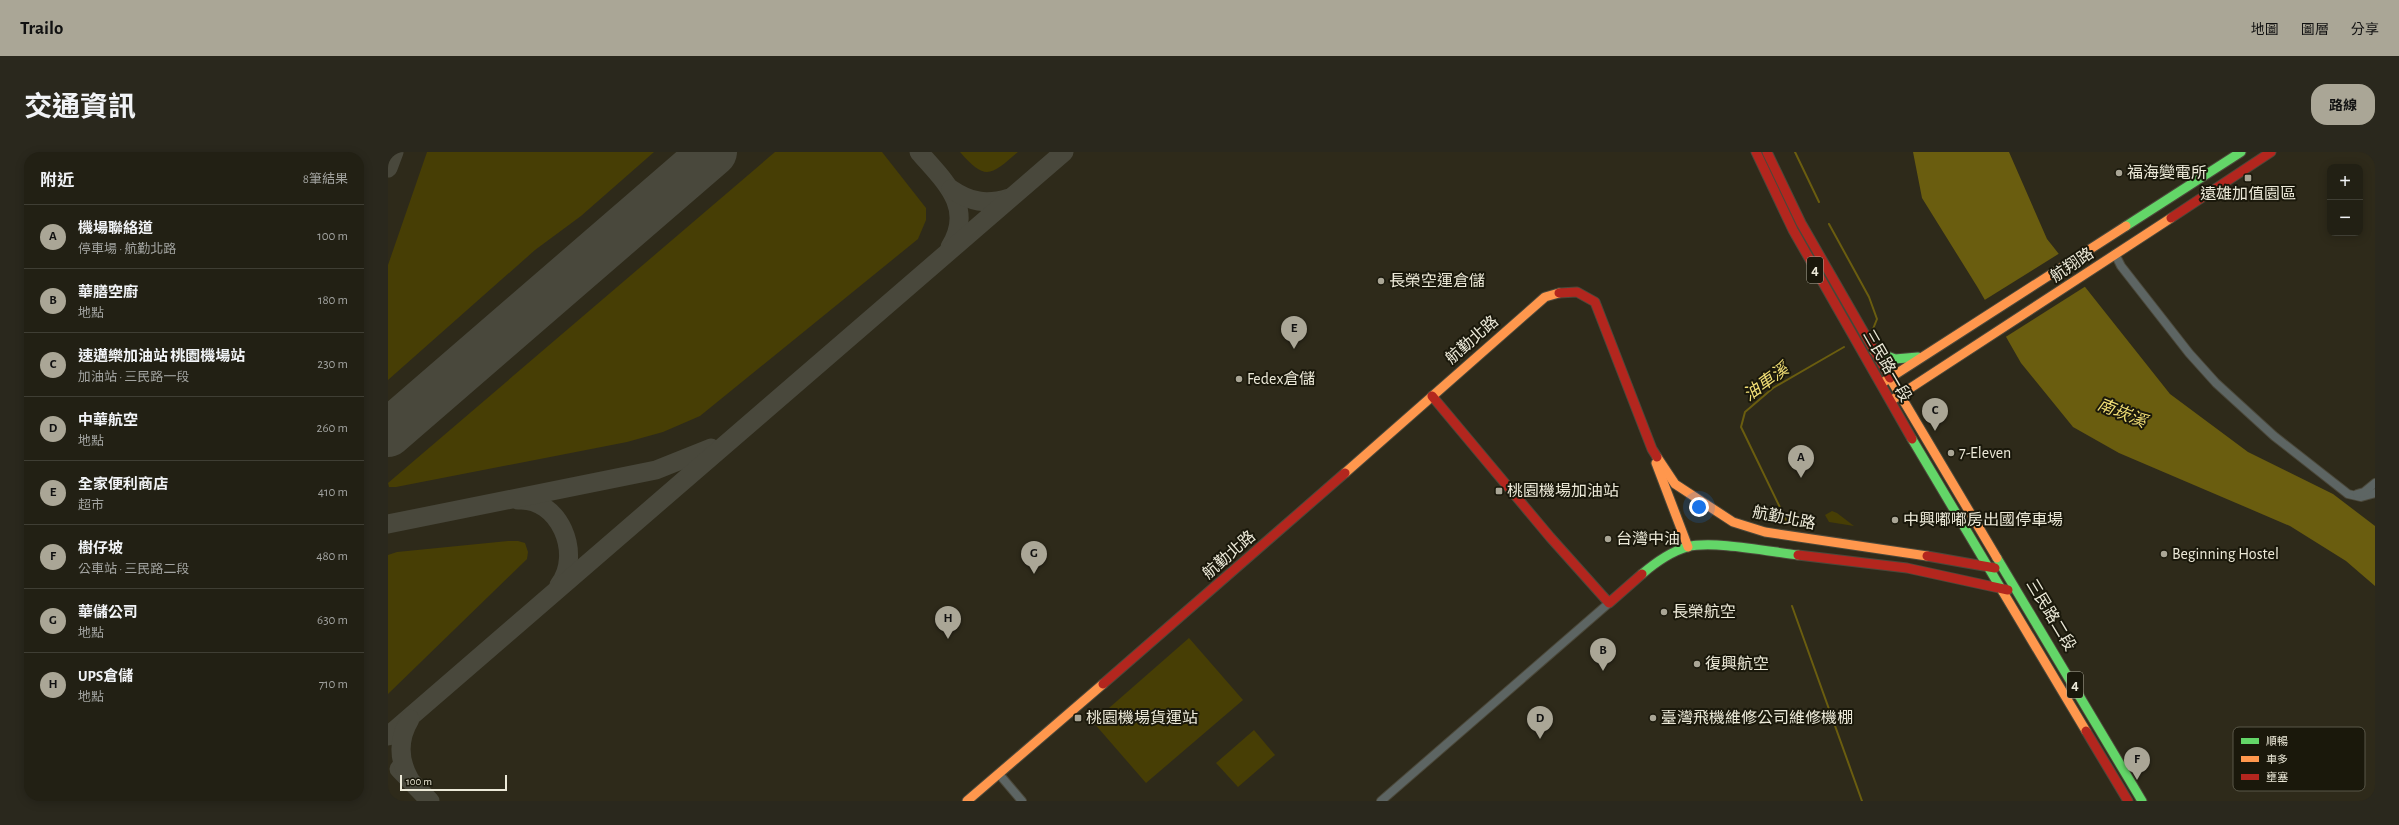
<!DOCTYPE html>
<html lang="zh-TW">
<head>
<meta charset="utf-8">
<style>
	:root { --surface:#222014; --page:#2a281d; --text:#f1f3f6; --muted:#a2a3a0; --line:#3f3e34; --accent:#aaa696 }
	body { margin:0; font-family:"Alegreya Sans","Noto Sans TC",sans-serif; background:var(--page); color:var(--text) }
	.controls { position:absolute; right:12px; top:12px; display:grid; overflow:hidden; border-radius:8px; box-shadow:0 2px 10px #0003 }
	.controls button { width:36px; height:36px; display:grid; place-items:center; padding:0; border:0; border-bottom:1px solid var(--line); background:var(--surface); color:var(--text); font:20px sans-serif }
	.scale { position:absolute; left:12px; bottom:10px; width:107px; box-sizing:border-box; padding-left:4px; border:2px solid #ece9d8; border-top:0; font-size:11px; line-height:14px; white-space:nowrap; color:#ece9d8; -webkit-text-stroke:3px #1a180b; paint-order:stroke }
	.you { position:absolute; left:1311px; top:355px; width:14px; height:14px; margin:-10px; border:3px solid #fff; border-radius:50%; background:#1a73e8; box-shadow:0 0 0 6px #1a73e833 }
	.badge { display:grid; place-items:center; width:26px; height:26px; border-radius:50%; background:var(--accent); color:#111; font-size:13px; font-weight:700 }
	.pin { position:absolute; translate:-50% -33px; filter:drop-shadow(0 1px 2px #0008) }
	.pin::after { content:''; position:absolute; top:21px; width:14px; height:12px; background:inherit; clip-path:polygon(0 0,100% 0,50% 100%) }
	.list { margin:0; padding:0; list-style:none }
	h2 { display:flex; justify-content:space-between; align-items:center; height:52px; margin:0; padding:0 16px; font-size:17px }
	h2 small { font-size:13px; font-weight:400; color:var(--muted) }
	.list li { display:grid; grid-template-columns:26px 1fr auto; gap:12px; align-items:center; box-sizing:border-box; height:64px; padding:0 16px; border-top:1px solid var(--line) }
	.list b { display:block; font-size:15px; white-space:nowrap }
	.list p { margin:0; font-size:13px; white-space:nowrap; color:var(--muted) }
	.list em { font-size:13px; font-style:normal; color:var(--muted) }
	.map { position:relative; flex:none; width:1987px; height:649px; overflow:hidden; border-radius:16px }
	header { display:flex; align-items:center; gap:24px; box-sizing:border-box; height:56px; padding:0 20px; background:var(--accent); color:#111 }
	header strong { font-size:19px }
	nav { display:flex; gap:22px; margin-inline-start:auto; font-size:14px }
	.intro { display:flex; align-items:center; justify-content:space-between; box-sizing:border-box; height:96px; padding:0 24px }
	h1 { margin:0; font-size:28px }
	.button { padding:10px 18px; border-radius:16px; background:var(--accent); color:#111; font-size:14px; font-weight:700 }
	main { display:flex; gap:24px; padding:0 24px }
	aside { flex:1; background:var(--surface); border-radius:16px; box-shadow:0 2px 10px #0003 }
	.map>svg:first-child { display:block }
</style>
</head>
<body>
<header>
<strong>Trailo</strong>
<nav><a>地圖</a><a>圖層</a><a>分享</a></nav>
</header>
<div class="intro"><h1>交通資訊</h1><a class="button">路線</a></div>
<main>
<aside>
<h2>附近<small>8筆結果</small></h2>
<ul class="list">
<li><span class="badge">A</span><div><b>機場聯絡道</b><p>停車場 · 航勤北路</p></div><em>100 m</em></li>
<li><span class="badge">B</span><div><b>華膳空廚</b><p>地點</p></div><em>180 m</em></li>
<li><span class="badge">C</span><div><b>速邁樂加油站 桃園機場站</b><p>加油站 · 三民路一段</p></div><em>230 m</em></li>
<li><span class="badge">D</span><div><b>中華航空</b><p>地點</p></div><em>260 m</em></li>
<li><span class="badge">E</span><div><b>全家便利商店</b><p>超市</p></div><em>410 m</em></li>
<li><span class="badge">F</span><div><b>樹仔坡</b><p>公車站 · 三民路二段</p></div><em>480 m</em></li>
<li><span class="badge">G</span><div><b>華儲公司</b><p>地點</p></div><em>630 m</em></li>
<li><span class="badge">H</span><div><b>UPS倉儲</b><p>地點</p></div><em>710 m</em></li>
</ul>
</aside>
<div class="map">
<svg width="1987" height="649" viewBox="0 0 1987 649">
	<rect width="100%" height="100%" fill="#2e2a1a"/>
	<g fill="#473e05">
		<path d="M39 0H266L193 64 147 98 0 228V113Z"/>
		<path d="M387 0H494L538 56V68L530 87 312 264 275 280 239 290 8 335H1L0 331Z"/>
		<path d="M572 0H630C603 23 598 30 572 0Z"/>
		<path d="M1444 359 1449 361 1466 374 1441 370 1437 363Z"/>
		<path d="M120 389H130L137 391 140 400 139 407 0 542V403L9 400Z"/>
		<path d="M801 486 855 548 758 631 705 570Z"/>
		<path d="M866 578 887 603 850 635 828 611Z"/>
	</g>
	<path fill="#6a5d0f" d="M1525 0H1621L1659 87 1782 242 1860 300 1945 342 1987 374V434L1958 409 1902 374 1731 301 1685 275 1633 211 1590 136 1534 46Z"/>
	<path fill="#2e2a1a" d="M1672 101 1698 134 1616 186 1595 149Z"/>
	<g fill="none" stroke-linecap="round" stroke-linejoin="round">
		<g stroke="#6a5d0f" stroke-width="2">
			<path d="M1407 0 1431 50"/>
			<path d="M1441 72 1481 145 1489 167 1485 177"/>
			<path d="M1399 370 1353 275 1357 260 1385 236 1456 195"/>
			<path d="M1404 454 1474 649"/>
		</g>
		<g stroke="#49483c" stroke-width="19">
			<path d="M531 0C556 29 587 55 562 95"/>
			<path d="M0 16 6 0"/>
			<path d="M563 37C582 50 598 53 621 46"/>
			<path d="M130 348C171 345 195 402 171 433"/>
			<path d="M0 372 268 318 323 296"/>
			<path d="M0 584 676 0"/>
			<path d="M11 617 42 649"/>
			<path d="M21 626C10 606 10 587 22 567"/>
		</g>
		<path stroke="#49483c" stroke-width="48" d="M0 281 325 0"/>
		<g stroke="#4b483a" stroke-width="10">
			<g id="street">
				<path d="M1727 102 1733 114 1801 201 1828 231 1886 284 1960 342 1973 345 1987 341"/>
				<path d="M1969 342 1976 340 1987 331"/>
				<path d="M611 622 634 649"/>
				<path d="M993 649 1221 451"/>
			</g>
		</g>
		<g stroke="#4b483a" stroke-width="11">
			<g id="fast">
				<path d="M1738 74 1853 0"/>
				<path d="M1486 199 1507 207 1530 205"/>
				<path d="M1524 287 1615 440"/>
				<path d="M1609 406 1754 649"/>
				<path d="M1254 422C1268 410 1282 400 1299 395 1324 388 1383 400 1410 403"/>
			</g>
		</g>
		<g stroke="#4b483a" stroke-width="11">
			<g id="slow">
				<path d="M1502 226 1609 406"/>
				<path d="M1494 231 1738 74"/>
				<path d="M1504 248 1783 66"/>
				<path d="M1269 305 1287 332 1345 370 1377 380 1539 404"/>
				<path d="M1268 311 1300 395"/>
				<path d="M957 321 1157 145 1171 141"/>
				<path d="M1615 440 1698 579"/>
				<path d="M579 649 715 532"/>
			</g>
		</g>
		<g stroke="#4b483a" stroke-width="11">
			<g id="jam">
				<path d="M1368 0 1405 78 1524 287"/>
				<path d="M1379 0 1413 71 1502 226"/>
				<path d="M1783 66 1883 0"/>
				<path d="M1171 141 1189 140 1207 150 1264 297 1269 305"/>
				<path d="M1044 244 1162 385 1221 451 1254 422"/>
				<path d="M1410 403 1519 416 1620 438"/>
				<path d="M1539 404 1607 416"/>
				<path d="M715 532 957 321"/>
				<path d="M1698 579 1740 649"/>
			</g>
		</g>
		<use href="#street" stroke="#5d6563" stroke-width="8"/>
		<use href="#fast" stroke="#63d668" stroke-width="9"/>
		<use href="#slow" stroke="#ff974d" stroke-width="9"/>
		<use href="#jam" stroke="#b3261e" stroke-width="9"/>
	</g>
	<g fill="#aaa696" stroke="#1a180b" stroke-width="1.5">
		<circle cx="1731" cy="21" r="4"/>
		<rect x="1856" y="22" width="8" height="8" rx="2"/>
		<circle cx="993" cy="129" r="4"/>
		<circle cx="851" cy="227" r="4"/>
		<circle cx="1563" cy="301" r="4"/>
		<rect x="1107" y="335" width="8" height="8" rx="2"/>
		<circle cx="1507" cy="368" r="4"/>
		<circle cx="1220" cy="387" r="4"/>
		<circle cx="1776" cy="402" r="4"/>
		<circle cx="1276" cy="460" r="4"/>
		<circle cx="1309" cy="512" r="4"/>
		<rect x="686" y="562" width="8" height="8" rx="2"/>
		<circle cx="1265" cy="566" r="4"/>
	</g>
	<g text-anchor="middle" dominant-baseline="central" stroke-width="4" stroke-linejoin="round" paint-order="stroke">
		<g fill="#1a180b" stroke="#adaa9a" stroke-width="1">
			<rect x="1419" y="105" width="16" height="26" rx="3"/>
			<rect x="1679" y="520" width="16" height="26" rx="3"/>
		</g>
		<g font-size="15" font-weight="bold" fill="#ece9d8">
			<text x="1427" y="118">4</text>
			<text x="1687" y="533">4</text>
		</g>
		<g font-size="16" fill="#ece9d8" stroke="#1a180b" text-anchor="start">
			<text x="1739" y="21">福海變電所</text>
			<text x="1860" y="42" text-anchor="middle">遠雄加值園區</text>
			<text x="1001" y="129">長榮空運倉儲</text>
			<text x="859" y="227">Fedex倉儲</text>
			<text x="1571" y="301">7-Eleven</text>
			<text x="1119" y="339">桃園機場加油站</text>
			<text x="1515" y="368">中興嘟嘟房出國停車場</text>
			<text x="1228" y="387">台灣中油</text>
			<text x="1784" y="402">Beginning Hostel</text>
			<text x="1284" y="460">長榮航空</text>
			<text x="1317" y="512">復興航空</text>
			<text x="698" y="566">桃園機場貨運站</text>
			<text x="1273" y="566">臺灣飛機維修公司維修機棚</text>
		</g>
		<g font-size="16" fill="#ece9d8" stroke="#1a180b">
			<text transform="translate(1684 113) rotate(-34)">航翔路</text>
			<text transform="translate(1084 188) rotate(-41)">航勤北路</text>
			<text transform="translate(1499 214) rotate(60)">三民路一段</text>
			<text transform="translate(1396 366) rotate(11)">航勤北路</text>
			<text transform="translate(841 403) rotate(-41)">航勤北路</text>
			<text transform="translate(1663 463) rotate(59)">三民路二段</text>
		</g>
		<g font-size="17" font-style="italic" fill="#f1de75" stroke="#1a180b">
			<text transform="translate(1378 230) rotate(-36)">油車溪</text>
			<text transform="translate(1734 261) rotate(22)">南崁溪</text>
		</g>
	</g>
	<rect x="1845" y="575" width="132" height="64" rx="6" fill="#1a180b" stroke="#595748" stroke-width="1"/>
	<rect x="1853" y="586" width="18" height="6" fill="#63d668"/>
	<rect x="1853" y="604" width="18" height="6" fill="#ff974d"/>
	<rect x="1853" y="622" width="18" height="6" fill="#b3261e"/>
	<g font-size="11" fill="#ece9d8">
		<text x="1878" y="593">順暢</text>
		<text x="1878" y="611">車多</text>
		<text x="1878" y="629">壅塞</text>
	</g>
</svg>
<div class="controls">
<button>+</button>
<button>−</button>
</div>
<div class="scale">100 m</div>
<div class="you"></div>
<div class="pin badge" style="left:1413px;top:326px">A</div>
<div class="pin badge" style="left:1215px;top:519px">B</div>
<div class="pin badge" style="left:1547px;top:279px">C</div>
<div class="pin badge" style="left:1152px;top:587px">D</div>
<div class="pin badge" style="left:906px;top:197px">E</div>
<div class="pin badge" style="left:1749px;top:628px">F</div>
<div class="pin badge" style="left:646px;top:422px">G</div>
<div class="pin badge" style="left:560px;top:487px">H</div>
</div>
</main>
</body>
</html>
